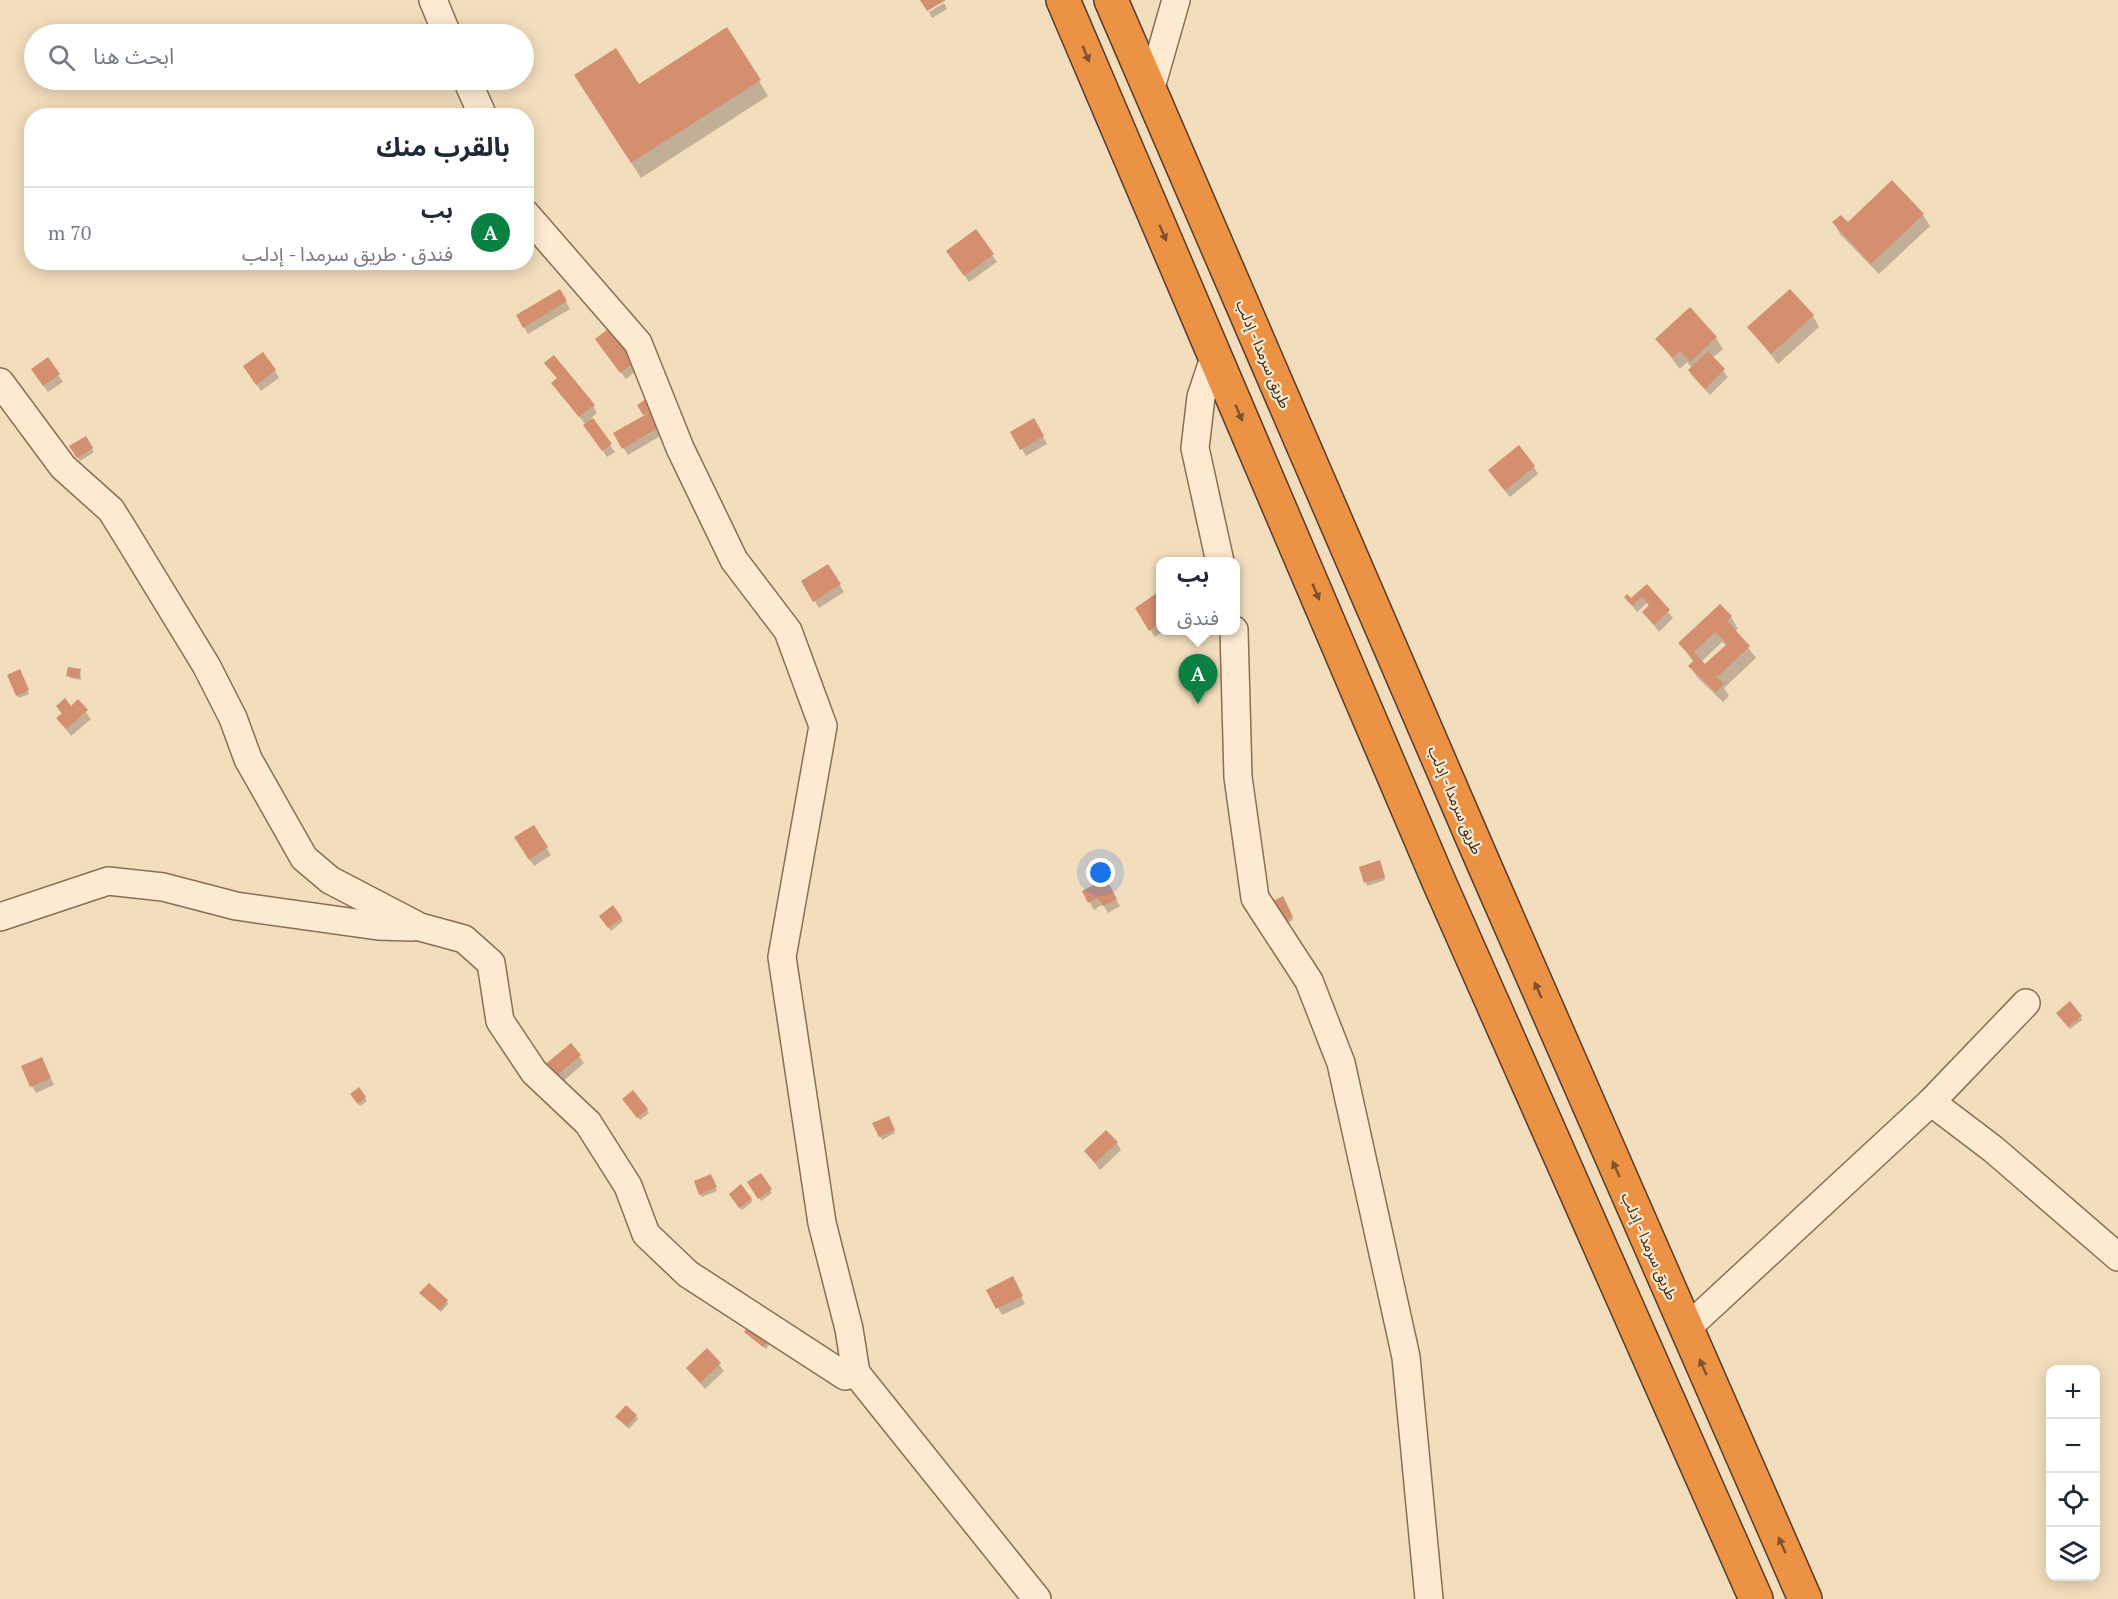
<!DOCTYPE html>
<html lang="ar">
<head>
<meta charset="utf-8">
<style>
	:root { --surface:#fff; --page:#f2f2f3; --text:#1f2937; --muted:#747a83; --line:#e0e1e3; --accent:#0b8043 }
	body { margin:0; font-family:"PT Serif","Noto Sans Arabic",serif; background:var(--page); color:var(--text); direction:rtl }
	.controls { position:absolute; right:18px; bottom:18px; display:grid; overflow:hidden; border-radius:12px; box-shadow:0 3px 15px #0003 }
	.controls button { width:54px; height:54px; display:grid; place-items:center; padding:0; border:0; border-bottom:2px solid var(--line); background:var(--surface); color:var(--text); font:30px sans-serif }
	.you { position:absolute; left:1101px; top:873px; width:21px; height:21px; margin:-15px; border:4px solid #fff; border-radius:50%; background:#1a73e8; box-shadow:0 0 0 9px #1a73e833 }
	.badge { display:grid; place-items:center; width:39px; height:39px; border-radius:50%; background:var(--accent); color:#fff; font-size:20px; font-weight:700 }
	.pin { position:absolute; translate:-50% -50px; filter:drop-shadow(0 2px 3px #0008) }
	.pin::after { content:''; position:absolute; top:32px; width:21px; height:18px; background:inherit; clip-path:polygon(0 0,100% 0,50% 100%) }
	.popup { position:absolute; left:1156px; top:557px; width:84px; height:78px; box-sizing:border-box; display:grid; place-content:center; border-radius:12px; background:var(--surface); filter:drop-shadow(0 2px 4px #0005); font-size:20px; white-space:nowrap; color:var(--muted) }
	.popup b { font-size:22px; color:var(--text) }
	.popup::after { content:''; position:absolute; left:50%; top:100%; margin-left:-12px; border:12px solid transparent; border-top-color:var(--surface) }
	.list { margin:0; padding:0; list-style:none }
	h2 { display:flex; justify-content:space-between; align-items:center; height:78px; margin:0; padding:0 24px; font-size:26px }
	h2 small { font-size:20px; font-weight:400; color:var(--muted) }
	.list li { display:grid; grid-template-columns:39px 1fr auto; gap:18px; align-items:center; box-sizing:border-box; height:84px; padding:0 24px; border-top:2px solid var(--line) }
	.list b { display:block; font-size:22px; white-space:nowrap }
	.list p { margin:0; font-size:20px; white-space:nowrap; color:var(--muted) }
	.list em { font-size:20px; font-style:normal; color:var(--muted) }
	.icon { flex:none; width:33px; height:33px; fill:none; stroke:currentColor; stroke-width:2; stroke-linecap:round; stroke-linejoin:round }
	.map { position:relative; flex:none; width:2118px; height:1599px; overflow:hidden; direction:ltr }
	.search { position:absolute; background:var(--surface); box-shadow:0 3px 15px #0003; left:24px; top:24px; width:510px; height:66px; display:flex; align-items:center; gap:15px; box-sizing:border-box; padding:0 21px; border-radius:33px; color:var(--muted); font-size:22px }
	.panel { position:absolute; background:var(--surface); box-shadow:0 3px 15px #0003; left:24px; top:108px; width:510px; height:162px; border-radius:24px; direction:rtl }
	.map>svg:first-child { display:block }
</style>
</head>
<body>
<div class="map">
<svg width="2118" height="1599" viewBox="0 0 2118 1599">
	<rect width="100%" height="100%" fill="#f2ddbd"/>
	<g fill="#0003" fill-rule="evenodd">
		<path d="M944 3 947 9 932 18 929 12Z"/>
		<path d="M759 81 768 96 641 178 585 90Z"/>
		<path d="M1892 182 1923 215 1930 226 1879 274 1840 234 1834 223 1848 225Z"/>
		<path d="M975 231 997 262 969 282 952 258Z"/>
		<path d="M559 291 570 309 528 334 518 316Z"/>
		<path d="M1813 316 1819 327 1778 364 1749 327Z"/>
		<path d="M1716 338 1723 349 1712 358 1728 377 1710 395 1694 378 1689 371 1692 368 1687 362 1680 369 1657 339Z"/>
		<path d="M601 346 642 366 626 379Z"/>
		<path d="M48 360 63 382 48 392 37 377Z"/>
		<path d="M550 370 593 405 597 413 591 418 615 452 607 457 586 425 557 390 558 379Z"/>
		<path d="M275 371 279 378 261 391 249 374Z"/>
		<path d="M645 401 662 435 628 455 615 434 646 416 639 406Z"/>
		<path d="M1034 420 1047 444 1026 456 1012 432Z"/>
		<path d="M85 438 94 452 80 461 71 446Z"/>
		<path d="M1534 467 1538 474 1510 497 1494 477Z"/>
		<path d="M828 566 844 592 819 608 803 582Z"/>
		<path d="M1647 586 1673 618 1659 632 1644 612 1650 607 1647 603 1637 612 1626 597 1631 600Z"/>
		<path d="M1160 593V630H1165L1155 637 1137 609Z"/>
		<path d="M1720 606 1731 617 1738 629 1735 631 1756 658 1724 688 1729 696 1723 702 1697 677 1690 666 1694 663 1680 643ZM1722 642 1726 646 1705 667 1701 662Z"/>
		<path d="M80 671 81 680 70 678 68 675Z"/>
		<path d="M21 674 29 694 19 698 17 695Z"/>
		<path d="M78 702 91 719 71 736 58 719 62 714 57 707 71 708Z"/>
		<path d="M533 827 551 855 534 866 516 838Z"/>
		<path d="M1381 865 1385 880 1367 886 1366 883Z"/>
		<path d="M1105 880 1120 906 1108 913 1103 904 1094 910 1084 891Z"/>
		<path d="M1282 898 1293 920 1285 925Z"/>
		<path d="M601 916 621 918 623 921 611 931Z"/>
		<path d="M2059 1016 2081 1017 2082 1020 2070 1029Z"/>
		<path d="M571 1045 584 1063 558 1086 548 1074Z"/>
		<path d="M45 1066 54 1085 36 1093 32 1086Z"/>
		<path d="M633 1092 649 1113 640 1120 626 1102Z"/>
		<path d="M353 1098H365L367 1101 360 1106Z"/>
		<path d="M888 1117 895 1133 882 1140 874 1124Z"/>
		<path d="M1117 1143 1121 1150 1100 1170 1086 1152Z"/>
		<path d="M760 1175 772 1193 761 1201 749 1183Z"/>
		<path d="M712 1179 717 1191 702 1197 700 1194Z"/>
		<path d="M732 1198 751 1199 752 1202 742 1210Z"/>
		<path d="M1016 1285 1025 1304 1002 1315 988 1290Z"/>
		<path d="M421 1293 447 1301 448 1304 441 1312Z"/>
		<path d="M746 1333 773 1339 766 1349Z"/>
		<path d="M707 1350 724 1371 705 1389 688 1369Z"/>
		<path d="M636 1416 638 1419 629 1429 619 1420Z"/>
	</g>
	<g fill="#d48f6f" fill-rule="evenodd">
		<path d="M920 0H946L927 11Z"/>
		<path d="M727 27 761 80 631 163 574 75 616 48 639 84Z"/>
		<path d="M1892 180 1924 214 1871 264 1832 222 1841 215 1848 222Z"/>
		<path d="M976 229 994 254 964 276 946 251Z"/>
		<path d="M560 289 567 301 523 328 516 315Z"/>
		<path d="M1790 289 1814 315 1771 354 1747 327Z"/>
		<path d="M1690 307 1717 337 1690 362 1680 351 1673 358 1655 339Z"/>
		<path d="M613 325 639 359 620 373 595 339Z"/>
		<path d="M1708 351 1725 369 1705 389 1688 370Z"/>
		<path d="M263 352 276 370 256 385 243 366Z"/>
		<path d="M554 355 595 405 579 417 551 383 557 378 544 363Z"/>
		<path d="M48 357 60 374 43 386 31 369Z"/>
		<path d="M646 399 652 409 643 415 637 405Z"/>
		<path d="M650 412 659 427 622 449 613 433Z"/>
		<path d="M593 418 612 444 602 451 583 425Z"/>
		<path d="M1034 418 1044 436 1020 450 1010 432Z"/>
		<path d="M86 436 93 448 77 458 69 446Z"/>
		<path d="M1519 445 1535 466 1505 491 1488 470Z"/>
		<path d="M828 564 841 584 813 602 801 581Z"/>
		<path d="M1647 584 1670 610 1654 625 1642 612 1649 605 1642 597 1632 606 1624 597 1627 594 1631 598Z"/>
		<path d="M1160 591V624L1149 631 1135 608Z"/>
		<path d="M1720 604 1732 616 1727 621 1750 646 1717 677 1724 684 1716 692 1688 666 1694 660 1678 643ZM1715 632 1727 644 1705 664 1694 652Z"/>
		<path d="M68 667 81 669 79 678 66 676Z"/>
		<path d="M20 669 29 690 16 696 7 675Z"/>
		<path d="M65 698 71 706 78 699 88 710 66 729 56 718 62 713 56 706Z"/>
		<path d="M534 825 548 847 529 860 514 837Z"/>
		<path d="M1380 860 1385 877 1364 883 1359 867Z"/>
		<path d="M1106 878 1117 899 1103 906 1098 898 1088 903 1082 891Z"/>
		<path d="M1283 896 1293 917 1282 923 1271 902Z"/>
		<path d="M613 905 622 918 608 928 599 916Z"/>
		<path d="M2070 1001 2082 1016 2068 1027 2056 1013Z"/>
		<path d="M571 1043 581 1055 553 1079 542 1067Z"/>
		<path d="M42 1057 51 1078 30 1087 21 1066Z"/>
		<path d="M359 1087 366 1097 358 1104 350 1094Z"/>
		<path d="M633 1090 648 1109 637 1118 622 1099Z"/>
		<path d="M889 1116 895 1130 879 1137 872 1123Z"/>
		<path d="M1106 1130 1118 1142 1095 1163 1084 1151Z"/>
		<path d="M761 1173 772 1189 758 1199 747 1182Z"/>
		<path d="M711 1174 717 1187 699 1195 694 1181Z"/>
		<path d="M741 1184 752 1199 739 1208 729 1194Z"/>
		<path d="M1013 1276 1023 1296 996 1309 986 1290Z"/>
		<path d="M429 1283 448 1300 439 1310 419 1293Z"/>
		<path d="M753 1321 772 1335 763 1347 744 1332Z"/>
		<path d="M707 1348 721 1363 700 1383 686 1368Z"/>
		<path d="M626 1405 637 1415 627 1426 615 1417Z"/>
	</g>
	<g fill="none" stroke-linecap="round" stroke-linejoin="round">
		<g stroke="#8c6d54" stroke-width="30">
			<g id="minor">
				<path d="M433 0 447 34"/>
				<path d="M467 80 483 116"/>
				<path d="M1150 91 1176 0"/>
				<path d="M526 214 638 343 680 448 734 560 788 631 823 726 782 957 822 1223 849 1329 856 1373 1037 1599"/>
				<path d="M1215 355 1201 397 1195 448 1220 562"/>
				<path d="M0 382 63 467 111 510 126 534 206 665 233 718 248 759 304 858 330 880 420 927 464 939 491 963 500 1021 534 1072 588 1123 628 1186 646 1234 688 1274 845 1376 856 1373"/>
				<path d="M1234 630 1238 777 1255 898 1309 981 1341 1063 1406 1357 1429 1599"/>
				<path d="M0 917 108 881 163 887 236 906 378 926 412 927"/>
				<path d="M1931 1102 1993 1149 2118 1257"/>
				<path d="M1686 1329 1931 1102 2026 1003"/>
			</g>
		</g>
		<g stroke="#593b29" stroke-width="36">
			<g id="highway">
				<path d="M1063 0 1439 882 1756 1599"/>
				<path d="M1111 0 1482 860 1805 1599"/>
			</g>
		</g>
		<use href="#minor" stroke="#fcebd1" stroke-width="27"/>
		<use href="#highway" stroke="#eb9244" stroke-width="33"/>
	</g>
	<defs><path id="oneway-solid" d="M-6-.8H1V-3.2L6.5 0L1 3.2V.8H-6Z" transform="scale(1.5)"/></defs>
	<g fill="#80522b">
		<use href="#oneway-solid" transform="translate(1086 54) rotate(67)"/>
		<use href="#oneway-solid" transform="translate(1163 233) rotate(67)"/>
		<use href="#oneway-solid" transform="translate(1239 413) rotate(67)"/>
		<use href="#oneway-solid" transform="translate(1316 592) rotate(67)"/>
		<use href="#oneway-solid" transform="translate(1538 990) rotate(-114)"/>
		<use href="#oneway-solid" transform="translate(1616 1169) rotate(-114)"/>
		<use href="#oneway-solid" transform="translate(1703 1367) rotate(-114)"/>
		<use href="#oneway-solid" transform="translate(1782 1545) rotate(-114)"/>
	</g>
	<g text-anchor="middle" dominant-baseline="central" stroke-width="4.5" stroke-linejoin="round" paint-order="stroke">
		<g font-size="15" fill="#39271b" stroke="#f9e8cd">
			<text transform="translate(1264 354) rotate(67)">طريق سرمدا - إدلب</text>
			<text transform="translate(1456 800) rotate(67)">طريق سرمدا - إدلب</text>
			<text transform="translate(1650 1246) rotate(66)">طريق سرمدا - إدلب</text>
		</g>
	</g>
</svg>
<div class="controls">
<button>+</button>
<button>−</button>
<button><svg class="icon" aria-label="locate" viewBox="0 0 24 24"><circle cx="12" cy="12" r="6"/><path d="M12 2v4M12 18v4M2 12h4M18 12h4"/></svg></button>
<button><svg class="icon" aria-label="layers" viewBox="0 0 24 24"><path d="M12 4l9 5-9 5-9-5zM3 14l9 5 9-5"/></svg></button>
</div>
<div class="you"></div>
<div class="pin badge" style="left:1198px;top:704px">A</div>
<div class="popup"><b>بب</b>فندق</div>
<div class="search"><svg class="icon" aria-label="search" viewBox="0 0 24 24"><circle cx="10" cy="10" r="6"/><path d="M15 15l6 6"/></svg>ابحث هنا</div>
<section class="panel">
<h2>بالقرب منك<small></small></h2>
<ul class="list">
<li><span class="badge">A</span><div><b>بب</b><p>فندق · طريق سرمدا - إدلب</p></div><em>70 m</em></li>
</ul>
</section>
</div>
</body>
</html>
